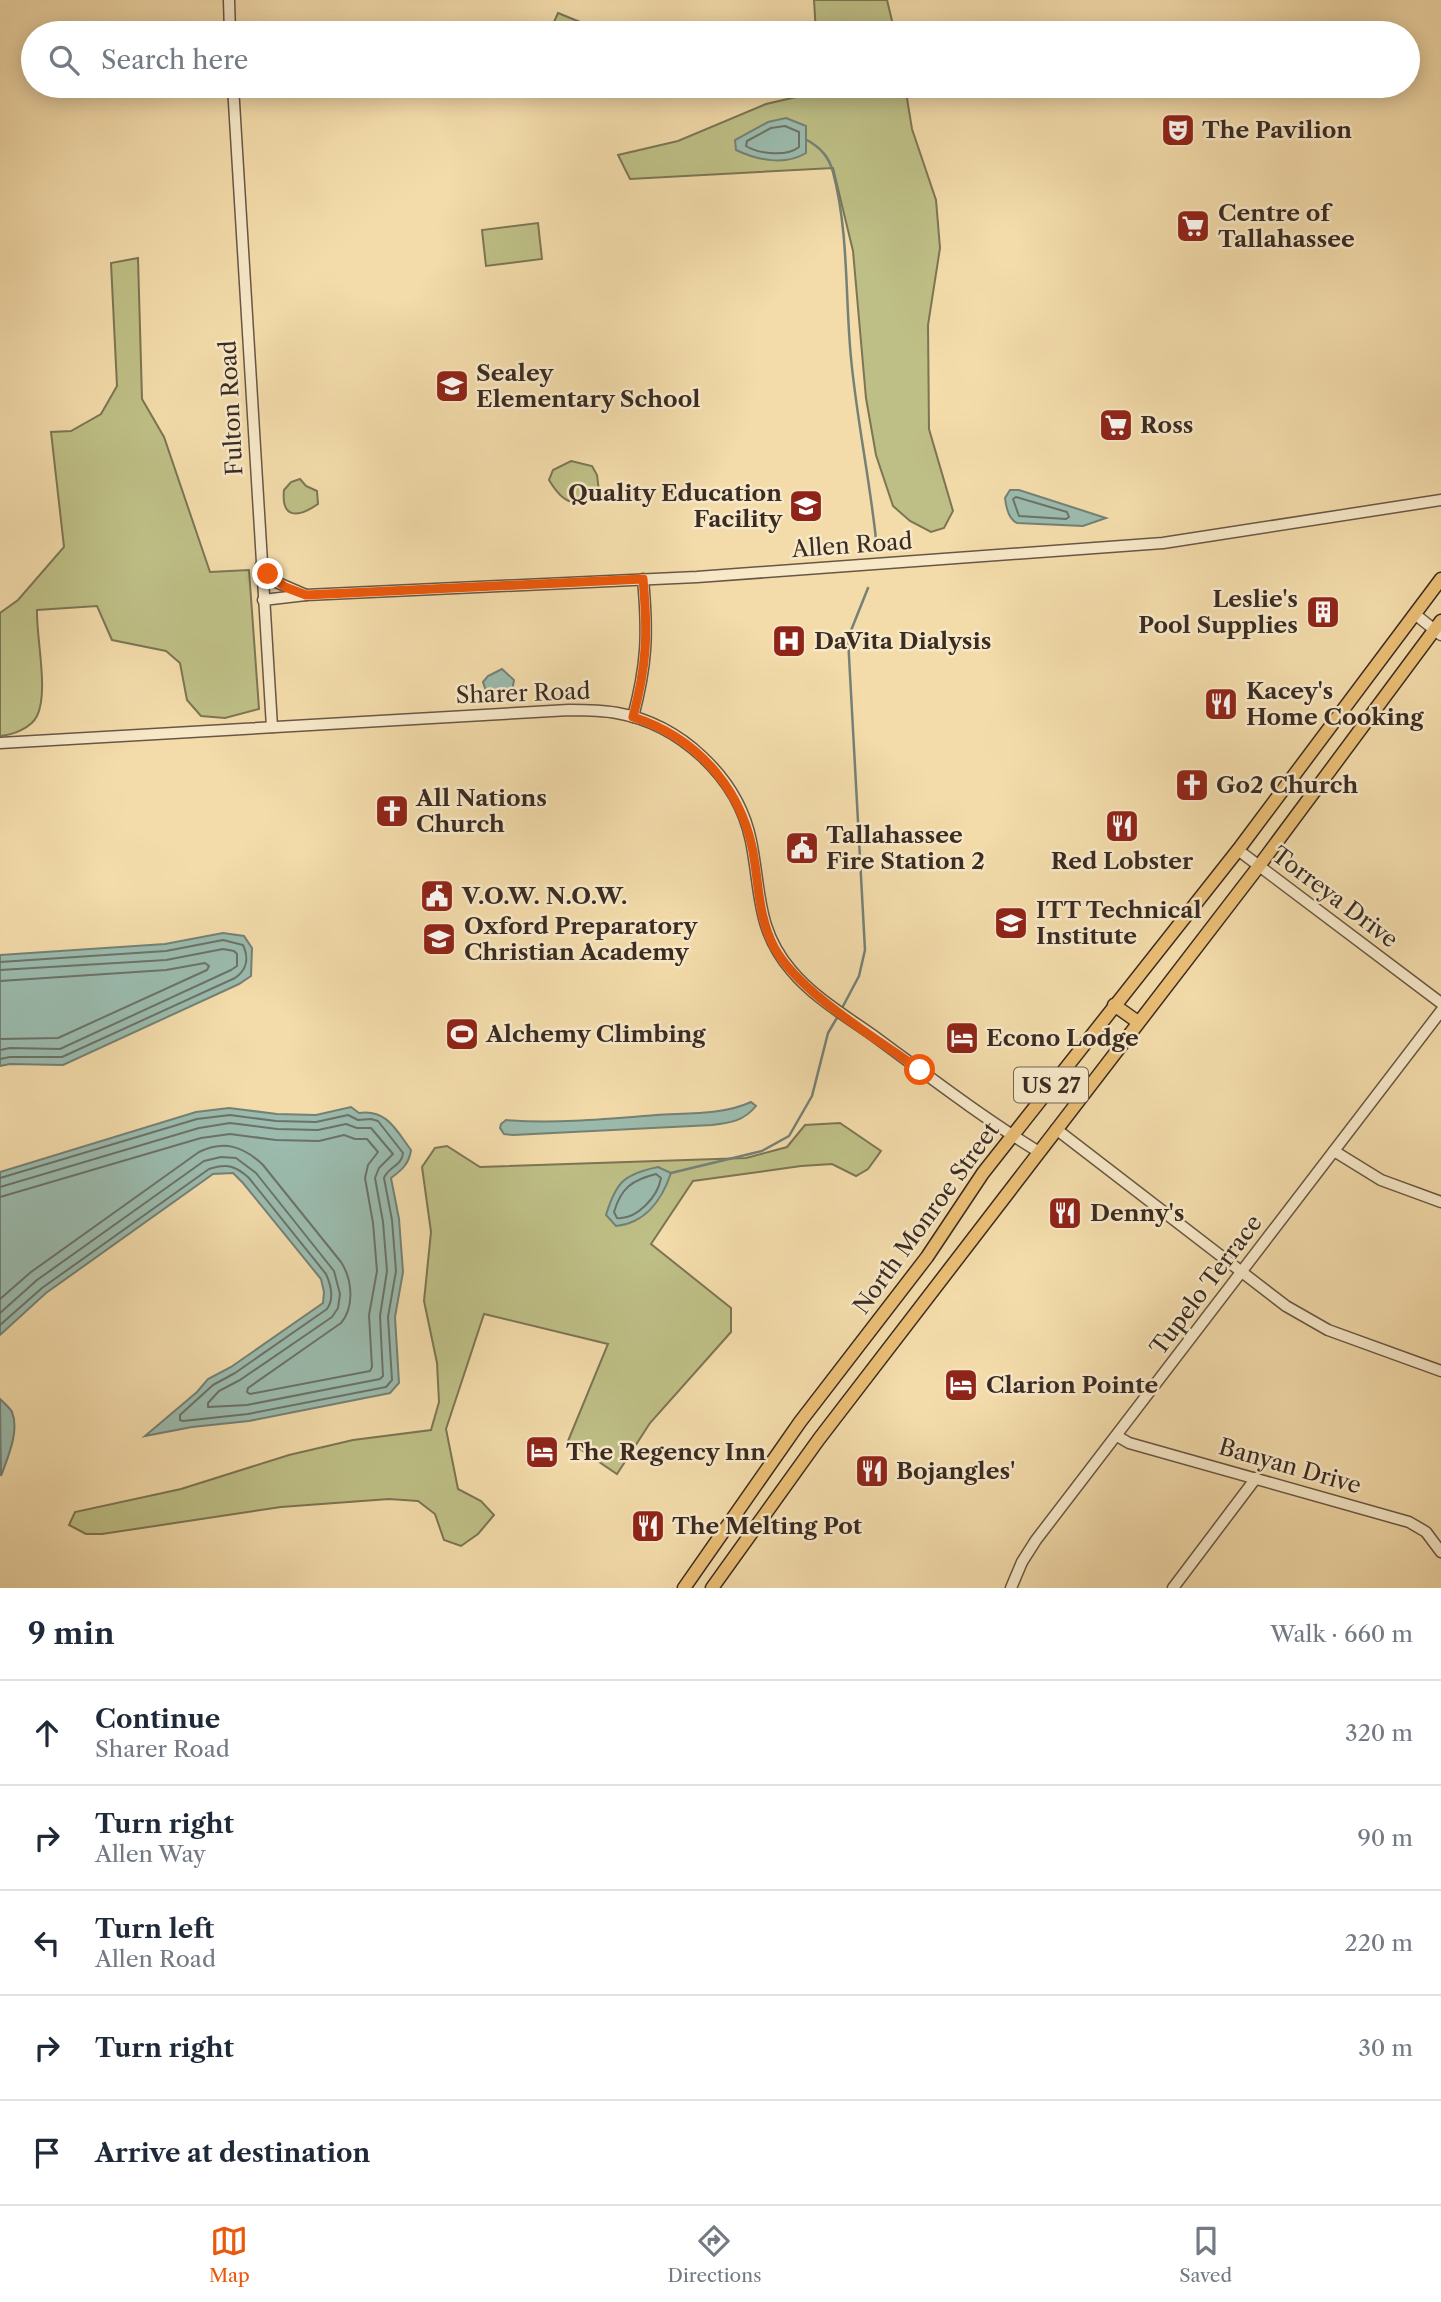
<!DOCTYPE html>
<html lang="en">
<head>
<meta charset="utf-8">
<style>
	:root { --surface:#fff; --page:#f6f6f7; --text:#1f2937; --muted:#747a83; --line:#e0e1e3; --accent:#ea580c }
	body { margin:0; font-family:"Libre Caslon Text",serif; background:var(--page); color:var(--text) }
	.stop { position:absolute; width:21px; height:21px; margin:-16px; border:5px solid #ea580c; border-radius:50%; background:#fff }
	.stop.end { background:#ea580c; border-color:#fff; box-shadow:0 2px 7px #0008 }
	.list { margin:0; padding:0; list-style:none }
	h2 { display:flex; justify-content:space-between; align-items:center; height:91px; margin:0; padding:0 28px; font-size:30px }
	h2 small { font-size:23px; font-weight:400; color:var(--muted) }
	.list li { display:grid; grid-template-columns:46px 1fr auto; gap:21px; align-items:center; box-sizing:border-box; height:105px; padding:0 28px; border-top:2px solid var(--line) }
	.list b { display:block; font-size:26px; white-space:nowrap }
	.list p { margin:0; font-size:23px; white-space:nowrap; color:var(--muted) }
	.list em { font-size:23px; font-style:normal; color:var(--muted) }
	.icon { flex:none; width:38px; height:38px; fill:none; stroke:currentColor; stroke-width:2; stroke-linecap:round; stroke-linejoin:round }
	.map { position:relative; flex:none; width:1441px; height:1588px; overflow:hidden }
	.search { position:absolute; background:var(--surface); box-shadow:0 4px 18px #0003; left:21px; right:21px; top:21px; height:77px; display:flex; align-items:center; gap:18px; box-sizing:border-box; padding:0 24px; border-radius:38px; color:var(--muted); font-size:26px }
	.sheet { height:616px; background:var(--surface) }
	nav { display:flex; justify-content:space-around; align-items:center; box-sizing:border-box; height:98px; border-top:2px solid var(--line); background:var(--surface); font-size:19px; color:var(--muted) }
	nav a { display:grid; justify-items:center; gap:4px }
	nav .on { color:var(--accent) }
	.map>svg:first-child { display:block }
</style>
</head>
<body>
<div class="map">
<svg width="1441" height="1588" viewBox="0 0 1441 1588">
	<rect width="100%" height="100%" fill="#f3dbaa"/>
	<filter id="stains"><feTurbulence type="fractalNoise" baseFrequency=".00286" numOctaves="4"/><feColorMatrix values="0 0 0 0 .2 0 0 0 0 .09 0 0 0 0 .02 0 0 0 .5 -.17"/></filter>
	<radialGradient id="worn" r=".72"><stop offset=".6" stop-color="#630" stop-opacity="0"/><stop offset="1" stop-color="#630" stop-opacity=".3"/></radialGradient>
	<g fill="#bebf86" stroke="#7c7554" stroke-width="2">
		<path d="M814 0H887L895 33H816Z"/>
		<path d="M558 13 607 33H549Z"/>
		<path d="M818 86H905L912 129 936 200 940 248 928 325 929 429 953 511 944 528 931 532 910 521 893 506 876 455 866 398 853 251 833 168 630 179 618 155 678 141 766 104 818 92Z"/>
		<path d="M538 223 542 259 486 266 482 230Z"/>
		<path d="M138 258 142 399 164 437 210 572 249 570 259 709 225 718 201 716 187 700 180 663 166 651 112 640 97 606 37 610C36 637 49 692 37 716 31 728 13 735 0 736V613L18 600 64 547 51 432 71 431 101 414 117 386 111 263Z"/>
		<path d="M571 461 592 466 597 475 599 491C576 509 564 505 549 480L553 470Z"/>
		<path d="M300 479 306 486 317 491 318 504C298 518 281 519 284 490L291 482Z"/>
		<path d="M840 1123 881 1151 868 1169 856 1176 832 1164 801 1166 693 1181 651 1244 731 1308V1332L650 1423 617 1474 568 1441 608 1344 484 1314 446 1429 458 1489 481 1501 494 1515 478 1534 461 1546 444 1540 435 1514 418 1501 389 1499 281 1507 102 1534H86L69 1525 75 1512 181 1489 289 1455 353 1440 431 1430 439 1402 437 1363 424 1301 431 1232 422 1167 435 1148 447 1146 480 1167 746 1158 787 1147 805 1125Z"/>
	</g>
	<g fill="#9bbbae" stroke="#748176" stroke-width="2">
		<path d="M786 118 806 126V153C785 166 757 160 736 150L735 140 768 122Z"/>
		<path d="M1010 490H1019L1106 518 1083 526 1017 523C1008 519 1006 507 1005 498Z"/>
		<path d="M502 669 514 680 512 691H486L483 682 488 676Z"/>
		<path d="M223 933 244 936 252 948 251 976 239 984 63 1065 10 1064 0 1066V955L165 944Z"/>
		<path d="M751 1102 756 1106C744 1121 730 1123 712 1125L513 1135 504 1134 500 1128 501 1124 506 1120C556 1124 607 1119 656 1115 688 1113 723 1115 751 1102Z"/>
		<path d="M351 1107 359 1113C387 1109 396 1130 411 1150 409 1164 402 1170 391 1178L399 1219 403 1272 395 1317 399 1383 390 1393 249 1421 192 1427 145 1436 197 1392 208 1379 231 1367 323 1303 324 1292 321 1279 243 1183 233 1173 213 1174 46 1293 0 1335V1172L196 1112 229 1108 277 1114 316 1115Z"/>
		<path d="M658 1167 671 1173C662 1200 645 1223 616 1226L606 1215C616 1182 624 1174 658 1167Z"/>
		<path d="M0 1399C4 1403 10 1408 12 1412 20 1431 7 1459 1 1476Z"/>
	</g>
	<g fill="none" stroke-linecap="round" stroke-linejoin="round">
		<g stroke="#6a7368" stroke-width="2">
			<path d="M785 126 799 132V147C787 157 759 154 746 146L747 141 771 128Z"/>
			<path d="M1016 497 1067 512 1069 517 1066 519 1019 516 1013 499Z"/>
			<path d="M0 962 166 951 223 940 243 945C249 958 247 970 235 978L62 1057H10L0 1059"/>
			<path d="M0 970 166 960 223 949 234 951 237 954V966L231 970 60 1049 10 1048 0 1050"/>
			<path d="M0 981 166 970 205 963 209 966 207 970 58 1038 0 1039"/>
			<path d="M656 1174 661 1178C658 1196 637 1220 617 1218L614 1212C621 1188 632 1180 656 1174Z"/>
			<path d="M0 1178 197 1119 230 1115 276 1121 316 1122 348 1115 358 1120 371 1119 378 1121 403 1153C402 1166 388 1167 384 1178L392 1220 396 1271 388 1317 392 1380 386 1387 248 1414 183 1421 180 1420V1415L213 1385 235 1373 327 1309C334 1299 331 1285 326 1274L249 1178C236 1166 227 1163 209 1169L42 1288 0 1325"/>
			<path d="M0 1187 199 1128 230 1123 277 1129 318 1130 346 1124 357 1128H371L393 1154 379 1168 375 1178 383 1222 387 1271 380 1316 383 1376 380 1379 247 1405 208 1407V1403L219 1391 240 1380 332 1317 338 1308 340 1294 334 1271 256 1173 236 1158 221 1157 204 1161 37 1280 0 1313"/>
			<path d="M0 1197 201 1138 230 1134 276 1140 319 1141 344 1135 355 1139H367L378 1152 368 1165 365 1178 373 1223 377 1271 369 1315 372 1367 370 1371 250 1394 247 1392 248 1388 341 1323C355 1306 352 1279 341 1262L263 1165C243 1146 224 1140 199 1152L31 1272 0 1299"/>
		</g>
		<g stroke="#748176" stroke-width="2.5">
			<path d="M807 140C821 148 829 157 833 172 849 233 845 297 851 358 857 422 871 485 877 549"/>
			<path d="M841 1010 859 976 865 950 848 638 868 588"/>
			<path d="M671 1173 762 1151 789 1136 812 1096 828 1033 838 1016"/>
		</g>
		<g stroke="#685745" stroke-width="13">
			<g id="minor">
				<path d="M229 0 230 33"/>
				<path d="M233 86 272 727"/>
				<path d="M261 565 276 582 306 595"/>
				<path d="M263 600 306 595 697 577 1163 543 1441 500"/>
				<path d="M1416 615 1441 635"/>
				<path d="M633 717C647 664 648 634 643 579"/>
				<path d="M0 743 569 710C585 710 601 710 617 713 680 724 738 777 751 841 761 890 756 929 791 970 814 998 849 1018 878 1039 931 1078 983 1118 1039 1152"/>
				<path d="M1238 850 1441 1003"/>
				<path d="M1056 1129 1286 1306 1328 1330 1441 1371"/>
				<path d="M1334 1151 1381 1180 1441 1202"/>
				<path d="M1117 1436 1129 1443 1409 1522 1426 1532 1441 1552"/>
				<path d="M1011 1588 1022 1562 1036 1540 1441 1011"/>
				<path d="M1173 1588 1256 1478"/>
			</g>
		</g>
		<g stroke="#3a2b23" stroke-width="15">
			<g id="major">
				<path d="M1114 1005 1138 1022"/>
				<path d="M684 1588 800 1422 927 1257 983 1173 1238 850 1441 579"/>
				<path d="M712 1588 819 1439 1259 866 1441 621"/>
			</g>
		</g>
		<use href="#minor" stroke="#f7e8c8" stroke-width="10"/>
		<use href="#major" stroke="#eabe75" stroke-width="12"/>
	</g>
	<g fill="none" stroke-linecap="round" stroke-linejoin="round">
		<path stroke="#ea580c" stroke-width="9" d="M268 574 285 587 306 595 643 579C648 633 647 664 633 717 701 739 746 794 755 864 759 893 760 920 774 947 799 993 876 1038 920 1070"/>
	</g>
	<defs>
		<g id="theatre-square" transform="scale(1.75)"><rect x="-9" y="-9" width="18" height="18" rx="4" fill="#8f2418" stroke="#f7e8c8"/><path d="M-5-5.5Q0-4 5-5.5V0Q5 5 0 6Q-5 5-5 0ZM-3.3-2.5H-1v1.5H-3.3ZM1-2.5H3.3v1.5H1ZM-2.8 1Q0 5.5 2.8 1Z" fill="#fff"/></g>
		<g id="supermarket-square" transform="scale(1.75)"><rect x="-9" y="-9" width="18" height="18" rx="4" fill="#8f2418" stroke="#f7e8c8"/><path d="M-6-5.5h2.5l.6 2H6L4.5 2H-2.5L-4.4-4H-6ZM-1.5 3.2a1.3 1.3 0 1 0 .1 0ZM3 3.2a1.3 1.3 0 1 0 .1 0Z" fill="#fff"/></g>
		<g id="school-square" transform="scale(1.75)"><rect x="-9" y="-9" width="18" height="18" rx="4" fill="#8f2418" stroke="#f7e8c8"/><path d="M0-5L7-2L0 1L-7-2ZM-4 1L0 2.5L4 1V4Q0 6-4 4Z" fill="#fff"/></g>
		<g id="building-square" transform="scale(1.75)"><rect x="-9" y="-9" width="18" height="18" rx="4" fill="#8f2418" stroke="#f7e8c8"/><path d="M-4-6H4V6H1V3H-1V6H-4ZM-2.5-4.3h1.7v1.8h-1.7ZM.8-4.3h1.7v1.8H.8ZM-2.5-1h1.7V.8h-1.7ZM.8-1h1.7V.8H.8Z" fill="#fff"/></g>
		<g id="hospital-square" transform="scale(1.75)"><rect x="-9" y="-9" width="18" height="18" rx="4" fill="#8f2418" stroke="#f7e8c8"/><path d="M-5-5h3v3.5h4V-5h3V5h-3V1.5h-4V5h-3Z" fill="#fff"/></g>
		<g id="restaurant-square" transform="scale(1.75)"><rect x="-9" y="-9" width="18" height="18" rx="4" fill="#8f2418" stroke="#f7e8c8"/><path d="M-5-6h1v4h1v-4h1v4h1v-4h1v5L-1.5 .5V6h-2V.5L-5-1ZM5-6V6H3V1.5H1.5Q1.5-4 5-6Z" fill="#fff"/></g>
		<g id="church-square" transform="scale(1.75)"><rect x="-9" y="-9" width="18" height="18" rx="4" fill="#8f2418" stroke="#f7e8c8"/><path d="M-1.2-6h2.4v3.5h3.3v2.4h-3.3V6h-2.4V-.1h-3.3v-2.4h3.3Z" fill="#fff"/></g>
		<g id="civic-square" transform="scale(1.75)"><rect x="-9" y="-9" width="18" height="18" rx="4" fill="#8f2418" stroke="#f7e8c8"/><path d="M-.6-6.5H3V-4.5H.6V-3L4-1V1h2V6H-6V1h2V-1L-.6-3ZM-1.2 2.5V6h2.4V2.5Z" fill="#fff"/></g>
		<g id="university-square" transform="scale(1.75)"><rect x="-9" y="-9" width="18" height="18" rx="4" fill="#8f2418" stroke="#f7e8c8"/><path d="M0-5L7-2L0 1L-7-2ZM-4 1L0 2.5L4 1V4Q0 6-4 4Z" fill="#fff"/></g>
		<g id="stadium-square" transform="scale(1.75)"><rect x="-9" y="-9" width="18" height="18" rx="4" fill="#8f2418" stroke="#f7e8c8"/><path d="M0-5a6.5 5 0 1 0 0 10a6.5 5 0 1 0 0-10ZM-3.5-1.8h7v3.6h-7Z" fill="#fff"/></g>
		<g id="hotel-square" transform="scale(1.75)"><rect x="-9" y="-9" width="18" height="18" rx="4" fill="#8f2418" stroke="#f7e8c8"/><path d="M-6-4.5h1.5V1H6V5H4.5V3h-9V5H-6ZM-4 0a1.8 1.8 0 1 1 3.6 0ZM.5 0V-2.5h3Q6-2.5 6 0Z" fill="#fff"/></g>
	</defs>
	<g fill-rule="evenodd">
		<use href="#theatre-square" x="1178" y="130"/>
		<use href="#supermarket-square" x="1193" y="226"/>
		<use href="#school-square" x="452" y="386"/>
		<use href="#supermarket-square" x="1116" y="425"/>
		<use href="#school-square" x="806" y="506"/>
		<use href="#building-square" x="1323" y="612"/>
		<use href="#hospital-square" x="789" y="641"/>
		<use href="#restaurant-square" x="1221" y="704"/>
		<use href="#church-square" x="1192" y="785"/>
		<use href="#church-square" x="392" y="811"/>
		<use href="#restaurant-square" x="1122" y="826"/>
		<use href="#civic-square" x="802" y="848"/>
		<use href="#civic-square" x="437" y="896"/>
		<use href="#university-square" x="1011" y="923"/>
		<use href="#school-square" x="439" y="939"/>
		<use href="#stadium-square" x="462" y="1034"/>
		<use href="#hotel-square" x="962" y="1038"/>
		<use href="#restaurant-square" x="1065" y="1213"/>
		<use href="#hotel-square" x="961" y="1385"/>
		<use href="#hotel-square" x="542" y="1452"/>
		<use href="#restaurant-square" x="872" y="1471"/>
		<use href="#restaurant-square" x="648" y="1526"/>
	</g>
	<g text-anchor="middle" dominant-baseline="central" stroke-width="5" stroke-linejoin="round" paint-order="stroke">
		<rect fill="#f7e8c8" stroke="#736454" stroke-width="2" x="1014" y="1067.5" width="74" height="35" rx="5"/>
		<g font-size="21" font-weight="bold" fill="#3a2b23">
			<text x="1051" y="1085">US 27</text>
		</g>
		<g font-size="23" font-weight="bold" fill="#3a2b23" stroke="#f7e8c8" text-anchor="start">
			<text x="1202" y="130">The Pavilion</text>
			<text x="1218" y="213">Centre of<tspan x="1218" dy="26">Tallahassee</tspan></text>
			<text x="476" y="373">Sealey<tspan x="476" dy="26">Elementary School</tspan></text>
			<text x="1140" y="425">Ross</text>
			<text x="782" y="493" text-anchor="end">Quality Education<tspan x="782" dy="26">Facility</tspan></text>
			<text x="1298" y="599" text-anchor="end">Leslie's<tspan x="1298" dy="26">Pool Supplies</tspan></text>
			<text x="814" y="641">DaVita Dialysis</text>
			<text x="1246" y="691">Kacey's<tspan x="1246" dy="26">Home Cooking</tspan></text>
			<text x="1216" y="785">Go2 Church</text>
			<text x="416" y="798">All Nations<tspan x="416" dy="26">Church</tspan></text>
			<text x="826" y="835">Tallahassee<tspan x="826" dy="26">Fire Station 2</tspan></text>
			<text x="1122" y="861" text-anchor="middle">Red Lobster</text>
			<text x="462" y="896">V.O.W. N.O.W.</text>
			<text x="1036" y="910">ITT Technical<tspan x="1036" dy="26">Institute</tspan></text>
			<text x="464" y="926">Oxford Preparatory<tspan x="464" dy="26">Christian Academy</tspan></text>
			<text x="486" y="1034">Alchemy Climbing</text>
			<text x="986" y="1038">Econo Lodge</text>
			<text x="1090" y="1213">Denny's</text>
			<text x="986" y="1385">Clarion Pointe</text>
			<text x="566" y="1452">The Regency Inn</text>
			<text x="896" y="1471">Bojangles'</text>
			<text x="672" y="1526">The Melting Pot</text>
		</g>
		<g font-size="23" fill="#3a2b23" stroke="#f7e8c8">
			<text transform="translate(231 408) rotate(-93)">Fulton Road</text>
			<text transform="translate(852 545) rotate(-4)">Allen Road</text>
			<text transform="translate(523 693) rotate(-2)">Sharer Road</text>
			<text transform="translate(1335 897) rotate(37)">Torreya Drive</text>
			<text transform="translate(926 1218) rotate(-54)">North Monroe Street</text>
			<text transform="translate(1206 1285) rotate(-53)">Tupelo Terrace</text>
			<text transform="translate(1290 1466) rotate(16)">Banyan Drive</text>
		</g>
	</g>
	<rect width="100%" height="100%" filter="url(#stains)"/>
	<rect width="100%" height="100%" fill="url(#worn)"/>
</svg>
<div class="stop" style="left:920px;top:1070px"></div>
<div class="stop end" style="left:268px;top:574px"></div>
<div class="search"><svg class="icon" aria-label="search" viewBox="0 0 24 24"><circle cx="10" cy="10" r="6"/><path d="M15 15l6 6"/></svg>Search here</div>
</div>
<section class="sheet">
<h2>9 min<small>Walk · 660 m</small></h2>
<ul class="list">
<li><svg class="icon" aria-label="ahead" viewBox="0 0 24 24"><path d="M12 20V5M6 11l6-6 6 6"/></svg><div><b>Continue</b><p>Sharer Road</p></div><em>320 m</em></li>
<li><svg class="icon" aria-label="right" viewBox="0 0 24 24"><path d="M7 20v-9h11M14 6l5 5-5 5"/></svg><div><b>Turn right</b><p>Allen Way</p></div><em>90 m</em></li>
<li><svg class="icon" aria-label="left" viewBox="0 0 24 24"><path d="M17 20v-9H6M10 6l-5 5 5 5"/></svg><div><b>Turn left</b><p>Allen Road</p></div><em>220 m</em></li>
<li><svg class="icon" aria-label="right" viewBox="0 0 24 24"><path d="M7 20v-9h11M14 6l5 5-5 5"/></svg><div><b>Turn right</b></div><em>30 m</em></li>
<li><svg class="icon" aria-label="arrive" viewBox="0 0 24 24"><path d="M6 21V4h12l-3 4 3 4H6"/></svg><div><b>Arrive at destination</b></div></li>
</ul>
</section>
<nav>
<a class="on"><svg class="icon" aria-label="map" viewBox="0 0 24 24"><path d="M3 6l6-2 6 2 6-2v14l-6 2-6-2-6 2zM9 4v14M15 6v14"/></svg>Map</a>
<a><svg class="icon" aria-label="directions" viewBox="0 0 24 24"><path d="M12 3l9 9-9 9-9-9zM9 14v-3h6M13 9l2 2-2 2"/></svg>Directions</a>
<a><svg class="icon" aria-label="saved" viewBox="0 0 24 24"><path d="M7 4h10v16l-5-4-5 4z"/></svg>Saved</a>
</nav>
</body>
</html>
